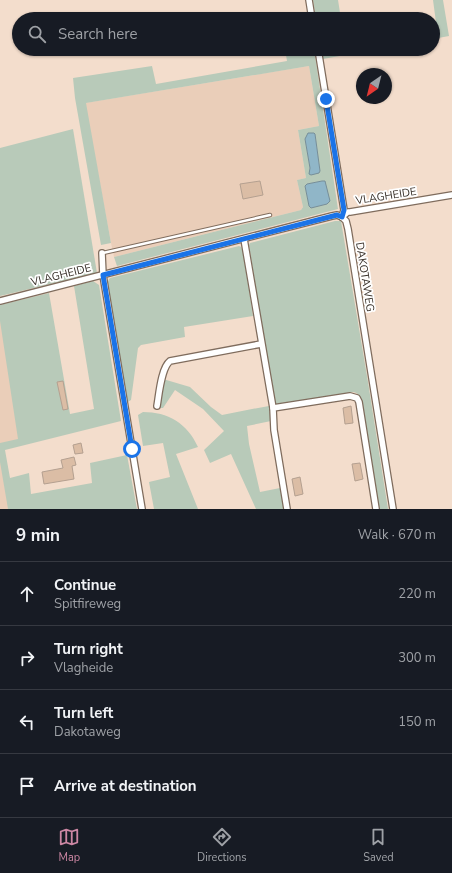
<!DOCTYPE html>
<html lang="en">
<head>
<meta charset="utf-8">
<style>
	:root { --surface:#171b24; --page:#242831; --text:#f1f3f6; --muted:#9ea1a6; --line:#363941; --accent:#cd87a4 }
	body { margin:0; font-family:"Nunito Sans",sans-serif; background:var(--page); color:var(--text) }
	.compass { position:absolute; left:356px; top:68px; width:36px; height:36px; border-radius:50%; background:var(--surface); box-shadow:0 1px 3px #0004; rotate:215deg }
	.stop { position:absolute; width:12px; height:12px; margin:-9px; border:3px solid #1a73e8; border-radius:50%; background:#fff }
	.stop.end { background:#1a73e8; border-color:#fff; box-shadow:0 1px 4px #0008 }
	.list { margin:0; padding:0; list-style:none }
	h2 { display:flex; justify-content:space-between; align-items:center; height:52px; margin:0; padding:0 16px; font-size:17px }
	h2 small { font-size:13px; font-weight:400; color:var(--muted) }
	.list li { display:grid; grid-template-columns:26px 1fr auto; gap:12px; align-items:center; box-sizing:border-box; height:64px; padding:0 16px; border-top:1px solid var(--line) }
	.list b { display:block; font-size:15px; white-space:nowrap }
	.list p { margin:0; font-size:13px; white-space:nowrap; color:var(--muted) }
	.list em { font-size:13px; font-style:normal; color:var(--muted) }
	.icon { flex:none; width:22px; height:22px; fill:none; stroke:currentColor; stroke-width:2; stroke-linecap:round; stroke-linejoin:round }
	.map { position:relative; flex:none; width:452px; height:509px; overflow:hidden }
	.search { position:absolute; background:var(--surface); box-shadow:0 1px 3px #0004; left:12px; right:12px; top:12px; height:44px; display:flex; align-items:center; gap:10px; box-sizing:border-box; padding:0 14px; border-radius:22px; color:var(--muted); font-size:15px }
	.sheet { height:308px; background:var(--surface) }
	nav { display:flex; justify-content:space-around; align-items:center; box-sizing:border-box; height:56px; border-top:1px solid var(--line); background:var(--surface); font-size:11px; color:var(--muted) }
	nav a { display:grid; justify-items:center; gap:2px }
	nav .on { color:var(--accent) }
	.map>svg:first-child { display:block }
</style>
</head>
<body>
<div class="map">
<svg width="452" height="509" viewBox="0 0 452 509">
	<rect width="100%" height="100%" fill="#f3ddcc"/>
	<g fill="#eaceb9">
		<path d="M309 66 319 126 298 130 306 178 297 180 303 207 301 210 114 257 111 243 85 103Z"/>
		<path d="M0 307 21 442 1 447 10 509H0Z"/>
	</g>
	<g fill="#b8cab9" fill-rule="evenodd">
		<path d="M313 0H338L341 19H316Z"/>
		<path d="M433 0H443L449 36 433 39V31L437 30Z"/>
		<path d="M285 49H314L338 209 117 266 114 257 301 210 303 207 297 180 306 178 298 130 319 126 309 66 86 103 111 243 101 245 75 98 73 78 152 66 156 84 287 61ZM315 134 320 172 309 171 310 168 305 139ZM322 181 327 204 311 208 309 206 305 186 307 184Z"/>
		<path d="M321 49H378L323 59Z"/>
		<path d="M73 129 97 273 0 296V148Z"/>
		<path d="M335 221H341L368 382 388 509H379L362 403C360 397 359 393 353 392L274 406 249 245 250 243Z"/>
		<path d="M239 246 241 247 243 251 253 316 184 327 185 337 141 345 138 348 131 400 126 403 108 290C108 285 107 281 110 278Z"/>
		<path d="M93 281 99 285 121 421 5 450 10 478 29 473 31 494 92 483 90 463 127 455 137 509H8L0 462V443L18 439 0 321V305L49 293 70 414 94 409 74 286Z"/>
		<path d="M163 379 190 387 211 407 222 415 252 409 269 406 271 421 247 426 249 444 260 492 280 488 284 509H256L231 454 210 463 204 450 224 431 203 409 175 390 163 408H158Z"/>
		<path d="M143 412C168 412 187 423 198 447L176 454 198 509H154L149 482 170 477 163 443 143 446 138 415Z"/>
	</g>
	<g fill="#90b6c8" stroke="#768e98">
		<path d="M308 133H314L315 134 320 171 319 173 311 175 309 174 310 168 305 139Z"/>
		<path d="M322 181H325L330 201 327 204 311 208 309 206 305 186 307 184Z"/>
	</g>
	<g fill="#dbbda5" stroke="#b4a090">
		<path d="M260 181 263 195 243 199 240 184Z"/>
		<path d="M63 381 68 409 63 410 57 382Z"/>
		<path d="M351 406 353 423 345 424 343 408Z"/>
		<path d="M81 443 83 453 75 454 73 445Z"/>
		<path d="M74 457 76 465 72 466 74 479 44 484 42 472 63 468 61 460Z"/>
		<path d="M360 463 363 479 355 481 352 464Z"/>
		<path d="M300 477 303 494 295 496 292 479Z"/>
	</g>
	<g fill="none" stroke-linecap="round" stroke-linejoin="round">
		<g stroke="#7f6c5d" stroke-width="4.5">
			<path id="service" d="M103 253 270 215"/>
		</g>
		<g stroke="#7f6c5d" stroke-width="8">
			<g id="minor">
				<path d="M309 0 312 19"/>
				<path d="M318 49 344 210 342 217"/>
				<path d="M342 217 346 221 348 229 393 509"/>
				<path d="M342 217 348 212H350L452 195"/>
				<path d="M244 239 273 408"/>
				<path d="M102 253 103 275 142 509"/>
				<path d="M0 301 332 216 337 215 342 217"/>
				<path d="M157 406C159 395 161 368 170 361L261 344"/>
				<path d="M287 509 274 430 273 408 350 396 357 398 359 402 376 509"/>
			</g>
		</g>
		<use href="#service" stroke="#fff" stroke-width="2.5"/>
		<use href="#minor" stroke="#fff" stroke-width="5.5"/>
	</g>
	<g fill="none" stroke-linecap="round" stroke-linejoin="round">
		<path stroke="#1a73e8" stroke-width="5" d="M132 449 103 275 337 215 342 217 344 210 326 99"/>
	</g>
	<g text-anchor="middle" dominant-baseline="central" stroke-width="3.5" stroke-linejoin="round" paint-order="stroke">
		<g font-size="11" fill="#383029" stroke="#fff">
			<text transform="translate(386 196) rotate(-9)">VLAGHEIDE</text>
			<text transform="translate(61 275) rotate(-14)">VLAGHEIDE</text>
			<text transform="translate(365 277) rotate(81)">DAKOTAWEG</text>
		</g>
	</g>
</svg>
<svg class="compass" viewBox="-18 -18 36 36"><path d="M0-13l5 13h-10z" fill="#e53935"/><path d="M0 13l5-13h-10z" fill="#9ea1a6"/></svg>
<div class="stop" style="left:132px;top:449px"></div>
<div class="stop end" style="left:326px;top:99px"></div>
<div class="search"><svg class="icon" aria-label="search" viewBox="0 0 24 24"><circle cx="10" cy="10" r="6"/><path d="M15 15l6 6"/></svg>Search here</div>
</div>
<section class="sheet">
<h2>9 min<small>Walk · 670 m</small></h2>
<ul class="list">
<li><svg class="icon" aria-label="ahead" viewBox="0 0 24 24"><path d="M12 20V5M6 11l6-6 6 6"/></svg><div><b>Continue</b><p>Spitfireweg</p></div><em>220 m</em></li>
<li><svg class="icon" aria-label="right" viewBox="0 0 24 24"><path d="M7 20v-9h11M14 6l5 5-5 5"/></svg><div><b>Turn right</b><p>Vlagheide</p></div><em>300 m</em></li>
<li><svg class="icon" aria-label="left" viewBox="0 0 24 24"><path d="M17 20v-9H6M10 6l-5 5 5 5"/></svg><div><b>Turn left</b><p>Dakotaweg</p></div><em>150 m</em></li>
<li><svg class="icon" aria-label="arrive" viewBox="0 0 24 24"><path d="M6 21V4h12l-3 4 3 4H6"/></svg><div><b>Arrive at destination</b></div></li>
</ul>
</section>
<nav>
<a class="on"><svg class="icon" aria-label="map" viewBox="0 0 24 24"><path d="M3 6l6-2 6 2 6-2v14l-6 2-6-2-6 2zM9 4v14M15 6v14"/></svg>Map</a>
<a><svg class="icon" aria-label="directions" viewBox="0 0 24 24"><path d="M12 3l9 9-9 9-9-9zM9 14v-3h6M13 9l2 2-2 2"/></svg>Directions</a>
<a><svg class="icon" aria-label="saved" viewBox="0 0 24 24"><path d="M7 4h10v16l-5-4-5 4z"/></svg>Saved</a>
</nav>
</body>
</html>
